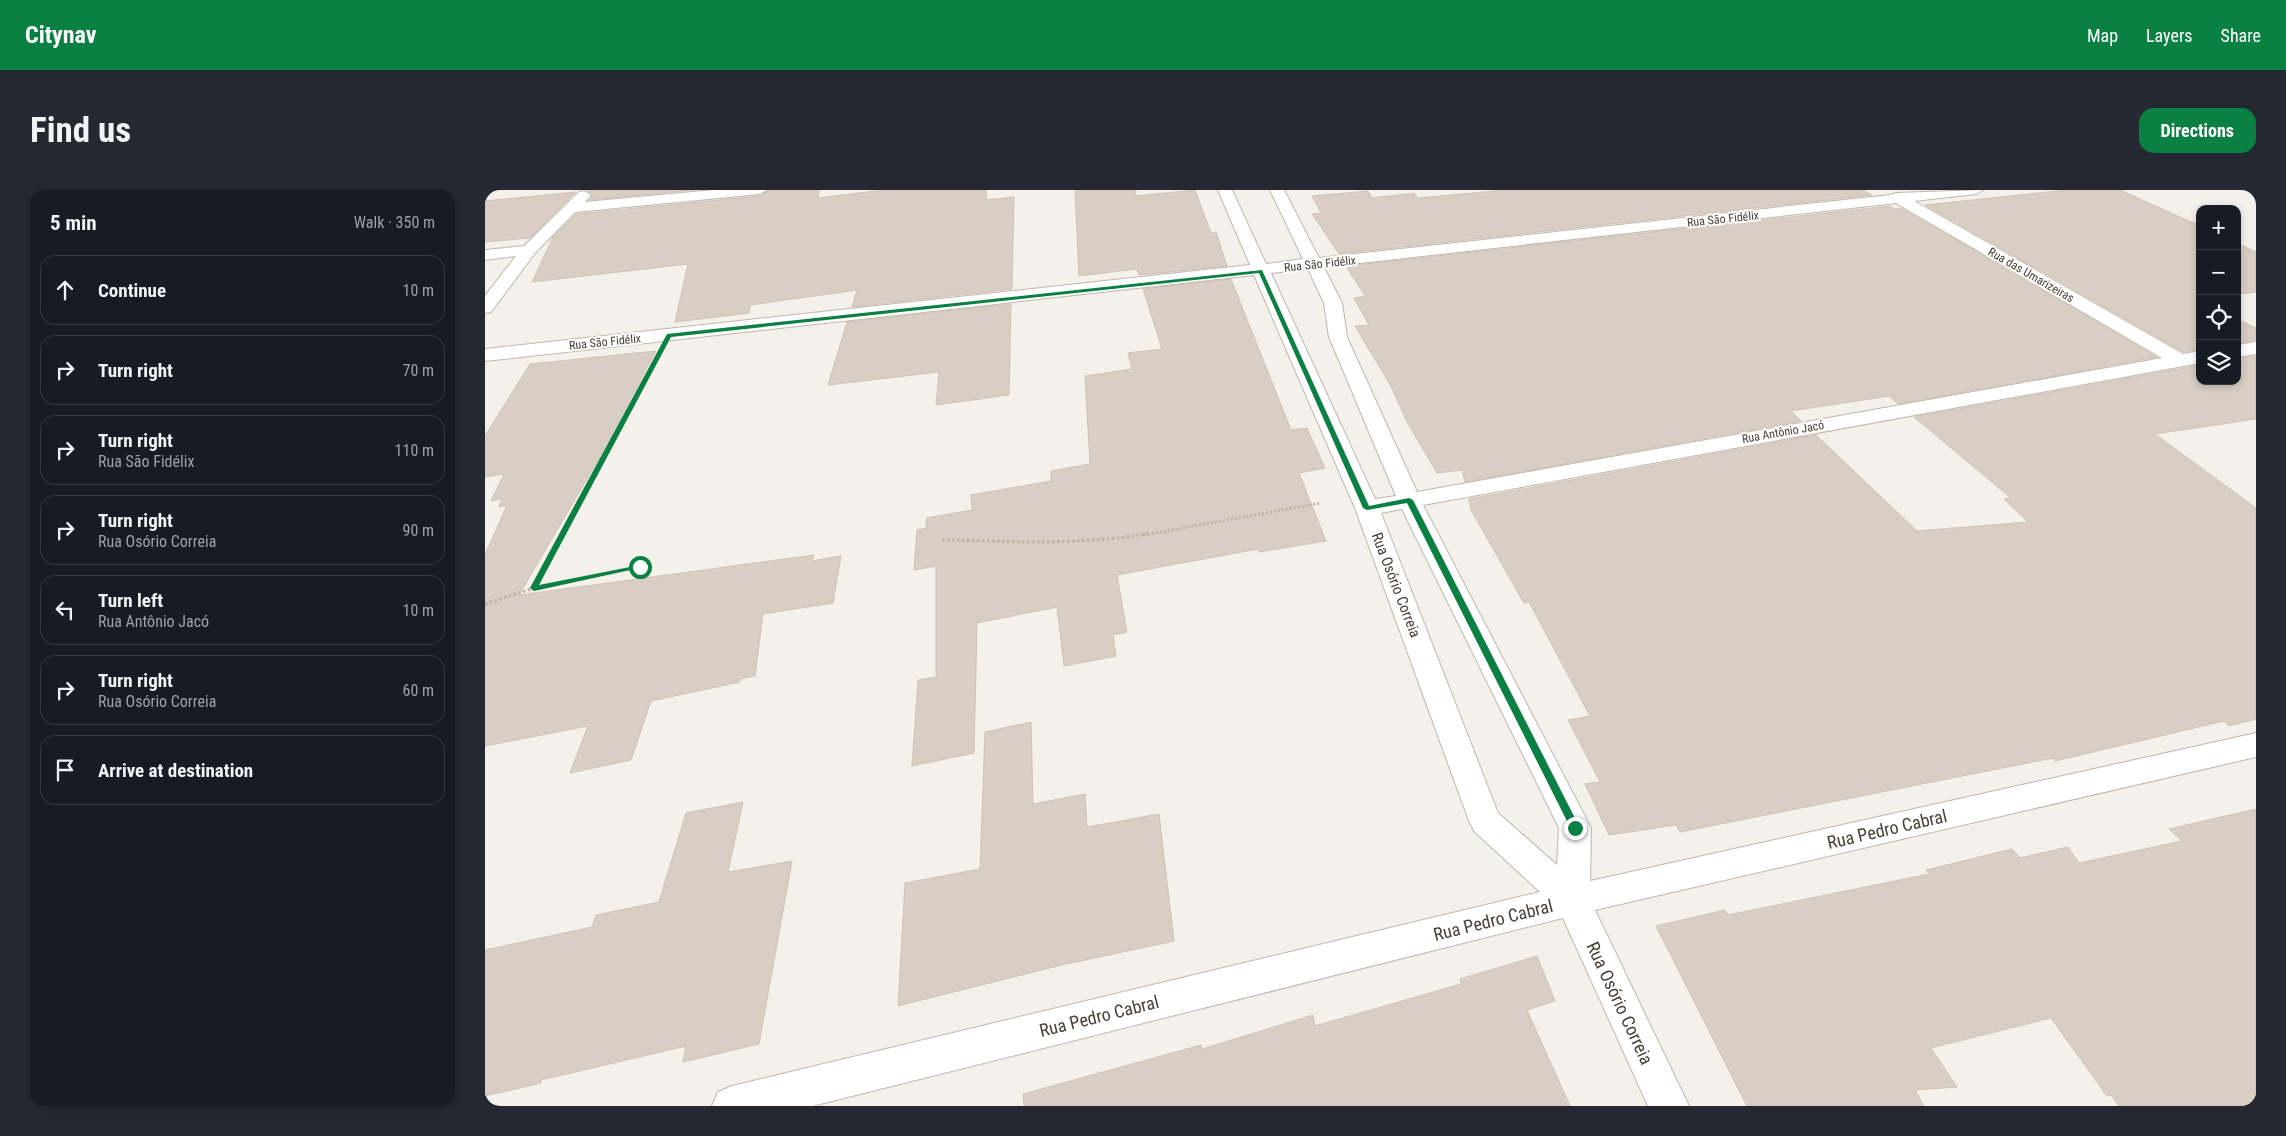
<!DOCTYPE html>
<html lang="en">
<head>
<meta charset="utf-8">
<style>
	:root { --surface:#171b24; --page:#242831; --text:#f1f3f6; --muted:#9ea1a6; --line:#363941; --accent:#0b8043 }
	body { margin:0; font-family:"Roboto Condensed",sans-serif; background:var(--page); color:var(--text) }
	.controls { position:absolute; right:15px; top:15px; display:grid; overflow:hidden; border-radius:10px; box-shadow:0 2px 8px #0003 }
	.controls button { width:45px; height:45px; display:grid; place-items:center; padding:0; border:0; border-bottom:1px solid var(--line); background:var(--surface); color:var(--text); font:25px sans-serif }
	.stop { position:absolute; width:15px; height:15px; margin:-11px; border:4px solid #0b8043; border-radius:50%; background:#fff }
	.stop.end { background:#0b8043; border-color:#fff; box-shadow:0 1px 5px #0008 }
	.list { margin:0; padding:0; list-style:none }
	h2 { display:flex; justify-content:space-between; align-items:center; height:65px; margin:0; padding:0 20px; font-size:21px }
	h2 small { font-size:16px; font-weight:400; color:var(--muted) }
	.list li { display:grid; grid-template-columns:32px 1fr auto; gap:15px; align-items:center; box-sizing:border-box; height:70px; margin:0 10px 10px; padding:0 10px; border:1px solid var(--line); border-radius:15px }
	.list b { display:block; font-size:19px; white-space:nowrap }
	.list p { margin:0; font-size:16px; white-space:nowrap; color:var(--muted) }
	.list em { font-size:16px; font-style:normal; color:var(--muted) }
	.icon { flex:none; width:28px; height:28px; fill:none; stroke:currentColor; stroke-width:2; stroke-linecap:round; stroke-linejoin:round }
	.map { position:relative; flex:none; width:1771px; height:916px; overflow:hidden; border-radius:15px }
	header { display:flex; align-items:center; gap:30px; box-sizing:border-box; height:70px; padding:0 25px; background:var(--accent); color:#fff }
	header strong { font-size:24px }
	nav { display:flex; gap:28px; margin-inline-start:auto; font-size:18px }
	.intro { display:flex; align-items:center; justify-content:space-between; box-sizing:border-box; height:120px; padding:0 30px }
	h1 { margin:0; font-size:35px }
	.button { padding:12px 22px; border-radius:15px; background:var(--accent); color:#fff; font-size:18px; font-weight:700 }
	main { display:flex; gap:30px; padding:0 30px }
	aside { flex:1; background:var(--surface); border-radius:15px; box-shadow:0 2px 8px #0003 }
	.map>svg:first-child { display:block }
</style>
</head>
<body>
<header>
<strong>Citynav</strong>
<nav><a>Map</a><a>Layers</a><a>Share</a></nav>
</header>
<div class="intro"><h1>Find us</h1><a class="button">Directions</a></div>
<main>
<aside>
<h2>5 min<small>Walk · 350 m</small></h2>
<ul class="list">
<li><svg class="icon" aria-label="ahead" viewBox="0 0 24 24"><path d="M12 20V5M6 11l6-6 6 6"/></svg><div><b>Continue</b></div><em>10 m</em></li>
<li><svg class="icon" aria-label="right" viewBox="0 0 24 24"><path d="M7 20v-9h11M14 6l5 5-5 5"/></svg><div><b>Turn right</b></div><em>70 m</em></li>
<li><svg class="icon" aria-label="right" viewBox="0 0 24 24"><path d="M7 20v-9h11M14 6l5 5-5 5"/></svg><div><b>Turn right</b><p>Rua São Fidélix</p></div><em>110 m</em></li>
<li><svg class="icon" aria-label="right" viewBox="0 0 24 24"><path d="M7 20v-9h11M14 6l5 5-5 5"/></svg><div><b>Turn right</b><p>Rua Osório Correia</p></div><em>90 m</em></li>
<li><svg class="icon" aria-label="left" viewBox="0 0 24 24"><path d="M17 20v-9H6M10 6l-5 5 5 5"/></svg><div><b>Turn left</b><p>Rua Antônio Jacó</p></div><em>10 m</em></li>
<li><svg class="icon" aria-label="right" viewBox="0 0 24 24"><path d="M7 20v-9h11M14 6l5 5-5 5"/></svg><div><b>Turn right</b><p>Rua Osório Correia</p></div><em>60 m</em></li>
<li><svg class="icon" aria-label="arrive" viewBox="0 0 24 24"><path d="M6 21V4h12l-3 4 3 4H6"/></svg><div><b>Arrive at destination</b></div></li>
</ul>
</aside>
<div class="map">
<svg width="1771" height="916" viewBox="0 0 1771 916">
	<rect width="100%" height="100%" fill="#f4f0ea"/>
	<g fill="#d8cec3" stroke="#cfc3b4">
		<path d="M111 0H209L104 10 108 5 102 1Z"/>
		<path d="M284 0H334L333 8 399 0H501L502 10 529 7 527 99 367 117 372 100 265 115 264 123 190 132 203 74 47 92 68 47 91 24 275 6Z"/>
		<path d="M590 0H651L650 6 710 0 726 43 731 42 742 76 654 85 652 79 594 86Z"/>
		<path d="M1021 0H1378L1387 5 854 64 827 24 836 23 827 6 883 1 887 8 929 3 933 8Z"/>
		<path d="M1582 0H1635L1715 36V108H1711L1715 110V159L1698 162 1440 15Z"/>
		<path d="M91 2 45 48 0 52V11Z"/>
		<path d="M1405 16 1410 19 1416 18 1672 167 1413 214 1404 206 1306 221 1316 231 980 292 977 280 952 283 922 232 906 196 870 136 884 135 869 108 880 106 861 76Z"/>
		<path d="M1752 53 1771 62V102L1752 104Z"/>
		<path d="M746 89 806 240 822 238 840 278 814 283 841 351 774 362 773 359 632 385 642 442 628 445 631 466 579 476 572 417 492 433 489 563 427 576 433 490 451 487V376L429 380 432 340 441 338 442 328 487 320 486 305 566 291V281L605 274 600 186 647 179 643 163 677 159 658 99Z"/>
		<path d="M526 114 524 205 451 215 454 182 343 195 362 132Z"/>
		<path d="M1752 129 1771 138V150L1752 153Z"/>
		<path d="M171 161 113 270 34 405 329 365 327 371 356 366 348 413 278 424 270 486 255 489V492L166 511 146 570 85 583 103 536 0 556V365L22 315 14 317 17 309 6 311 19 284 0 287V246L45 174Z"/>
		<path d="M1771 166V229L1670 244 1771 318V529L1744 536 1739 531 1570 571 1568 568 1195 642 1191 635 1124 645 1100 594 1115 592 1083 530 1105 526 1044 412 1039 413 986 320 984 309 1331 245 1432 341 1543 332 1519 309 1526 308 1429 227 1715 175V191H1752V169Z"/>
		<path d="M546 532 548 614 600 604 602 637 674 624 689 751 577 775 413 816 420 693 495 679 500 542Z"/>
		<path d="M258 612 243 682 307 671 274 854 198 872 201 856 56 890V893L0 906V760L107 737 111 725 174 712 201 623Z"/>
		<path d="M1771 619V916H1634L1626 905 1622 906 1566 828 1446 858 1472 897 1430 900 1439 916H1262L1171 736 1240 720 1243 725 1444 684 1441 680 1527 659 1535 668 1583 657 1594 673 1697 651 1684 639Z"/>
		<path d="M1052 766 1070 811 1042 820 1085 916H539L538 904 716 855 717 859 828 825 830 836 976 794 975 789Z"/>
	</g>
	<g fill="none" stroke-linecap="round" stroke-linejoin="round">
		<g stroke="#bfb7ad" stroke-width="2">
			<g id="minor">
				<path d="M229 0H282L275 4 90 22 50 63 6 122 0 123V106L31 66 0 70V60L39 56 94 2 99 1 106 5 100 12Z"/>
				<path d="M733 0H747L781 74 818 69 785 0H799L834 68 1405 5 1411 3 1498 0 1491 4 1429 11 1698 164 1715 161V173L938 315 1106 638 1105 691 1771 543V567L1110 720 1204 916H1163L1078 728 327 916H227L233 902 247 896 1055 702 989 641 984 631 870 318 769 85 0 171V159L765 75ZM1411 13 1677 168 932 302 862 147 857 113 839 77ZM823 79 839 113 844 147 911 306 890 309 786 83ZM917 319 1074 638 1072 675 1013 623 896 323Z"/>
				<path d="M1771 152V164L1752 167V155Z"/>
			</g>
		</g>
		<g stroke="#bfb29f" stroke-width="2.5" stroke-dasharray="2 2" stroke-linecap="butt">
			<path d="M78 345 165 181"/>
			<path d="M659 345 836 313"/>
		</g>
		<g stroke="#bfb29f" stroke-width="3" stroke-dasharray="2.5 2.5" stroke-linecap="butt">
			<path d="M457 350C526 351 598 356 666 343"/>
			<path d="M49 398 78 343"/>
			<path d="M0 414 49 398 155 377"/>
		</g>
		<use href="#minor" fill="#fff" fill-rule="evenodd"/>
	</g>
	<path fill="#0b8043" d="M777 80 884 316 924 308 928 310 1094 636V641H1087L922 313 882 320 878 318 774 83 186 147 54 395 155 375 159 377 49 401 45 398 182 144Z"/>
	<g text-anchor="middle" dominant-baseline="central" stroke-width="4" stroke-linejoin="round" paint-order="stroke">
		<g font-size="12" fill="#474138" stroke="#fff">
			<text transform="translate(1238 29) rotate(-6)">Rua São Fidélix</text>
			<text transform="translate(835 74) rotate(-6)">Rua São Fidélix</text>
			<text transform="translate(1546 85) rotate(30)">Rua das Umarizeiras</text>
			<text transform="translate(120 152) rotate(-6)">Rua São Fidélix</text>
			<text transform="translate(1298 242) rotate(-10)">Rua Antônio Jacó</text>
		</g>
		<g font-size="15" fill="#474138" stroke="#fff">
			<text transform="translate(911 395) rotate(69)">Rua Osório Correia</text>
		</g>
		<g font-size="18" fill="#474138" stroke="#fff">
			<text transform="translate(1402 639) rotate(-13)">Rua Pedro Cabral</text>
			<text transform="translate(1008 730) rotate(-14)">Rua Pedro Cabral</text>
			<text transform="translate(1135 813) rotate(65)">Rua Osório Correia</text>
			<text transform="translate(614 826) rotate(-14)">Rua Pedro Cabral</text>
		</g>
	</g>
</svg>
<div class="controls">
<button>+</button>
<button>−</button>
<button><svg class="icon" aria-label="locate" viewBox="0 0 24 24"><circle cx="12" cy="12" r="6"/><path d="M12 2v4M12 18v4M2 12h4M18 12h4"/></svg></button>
<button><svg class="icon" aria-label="layers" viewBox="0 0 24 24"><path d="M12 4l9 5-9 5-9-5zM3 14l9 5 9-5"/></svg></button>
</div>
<div class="stop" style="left:155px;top:377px"></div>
<div class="stop end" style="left:1090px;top:638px"></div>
</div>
</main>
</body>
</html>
